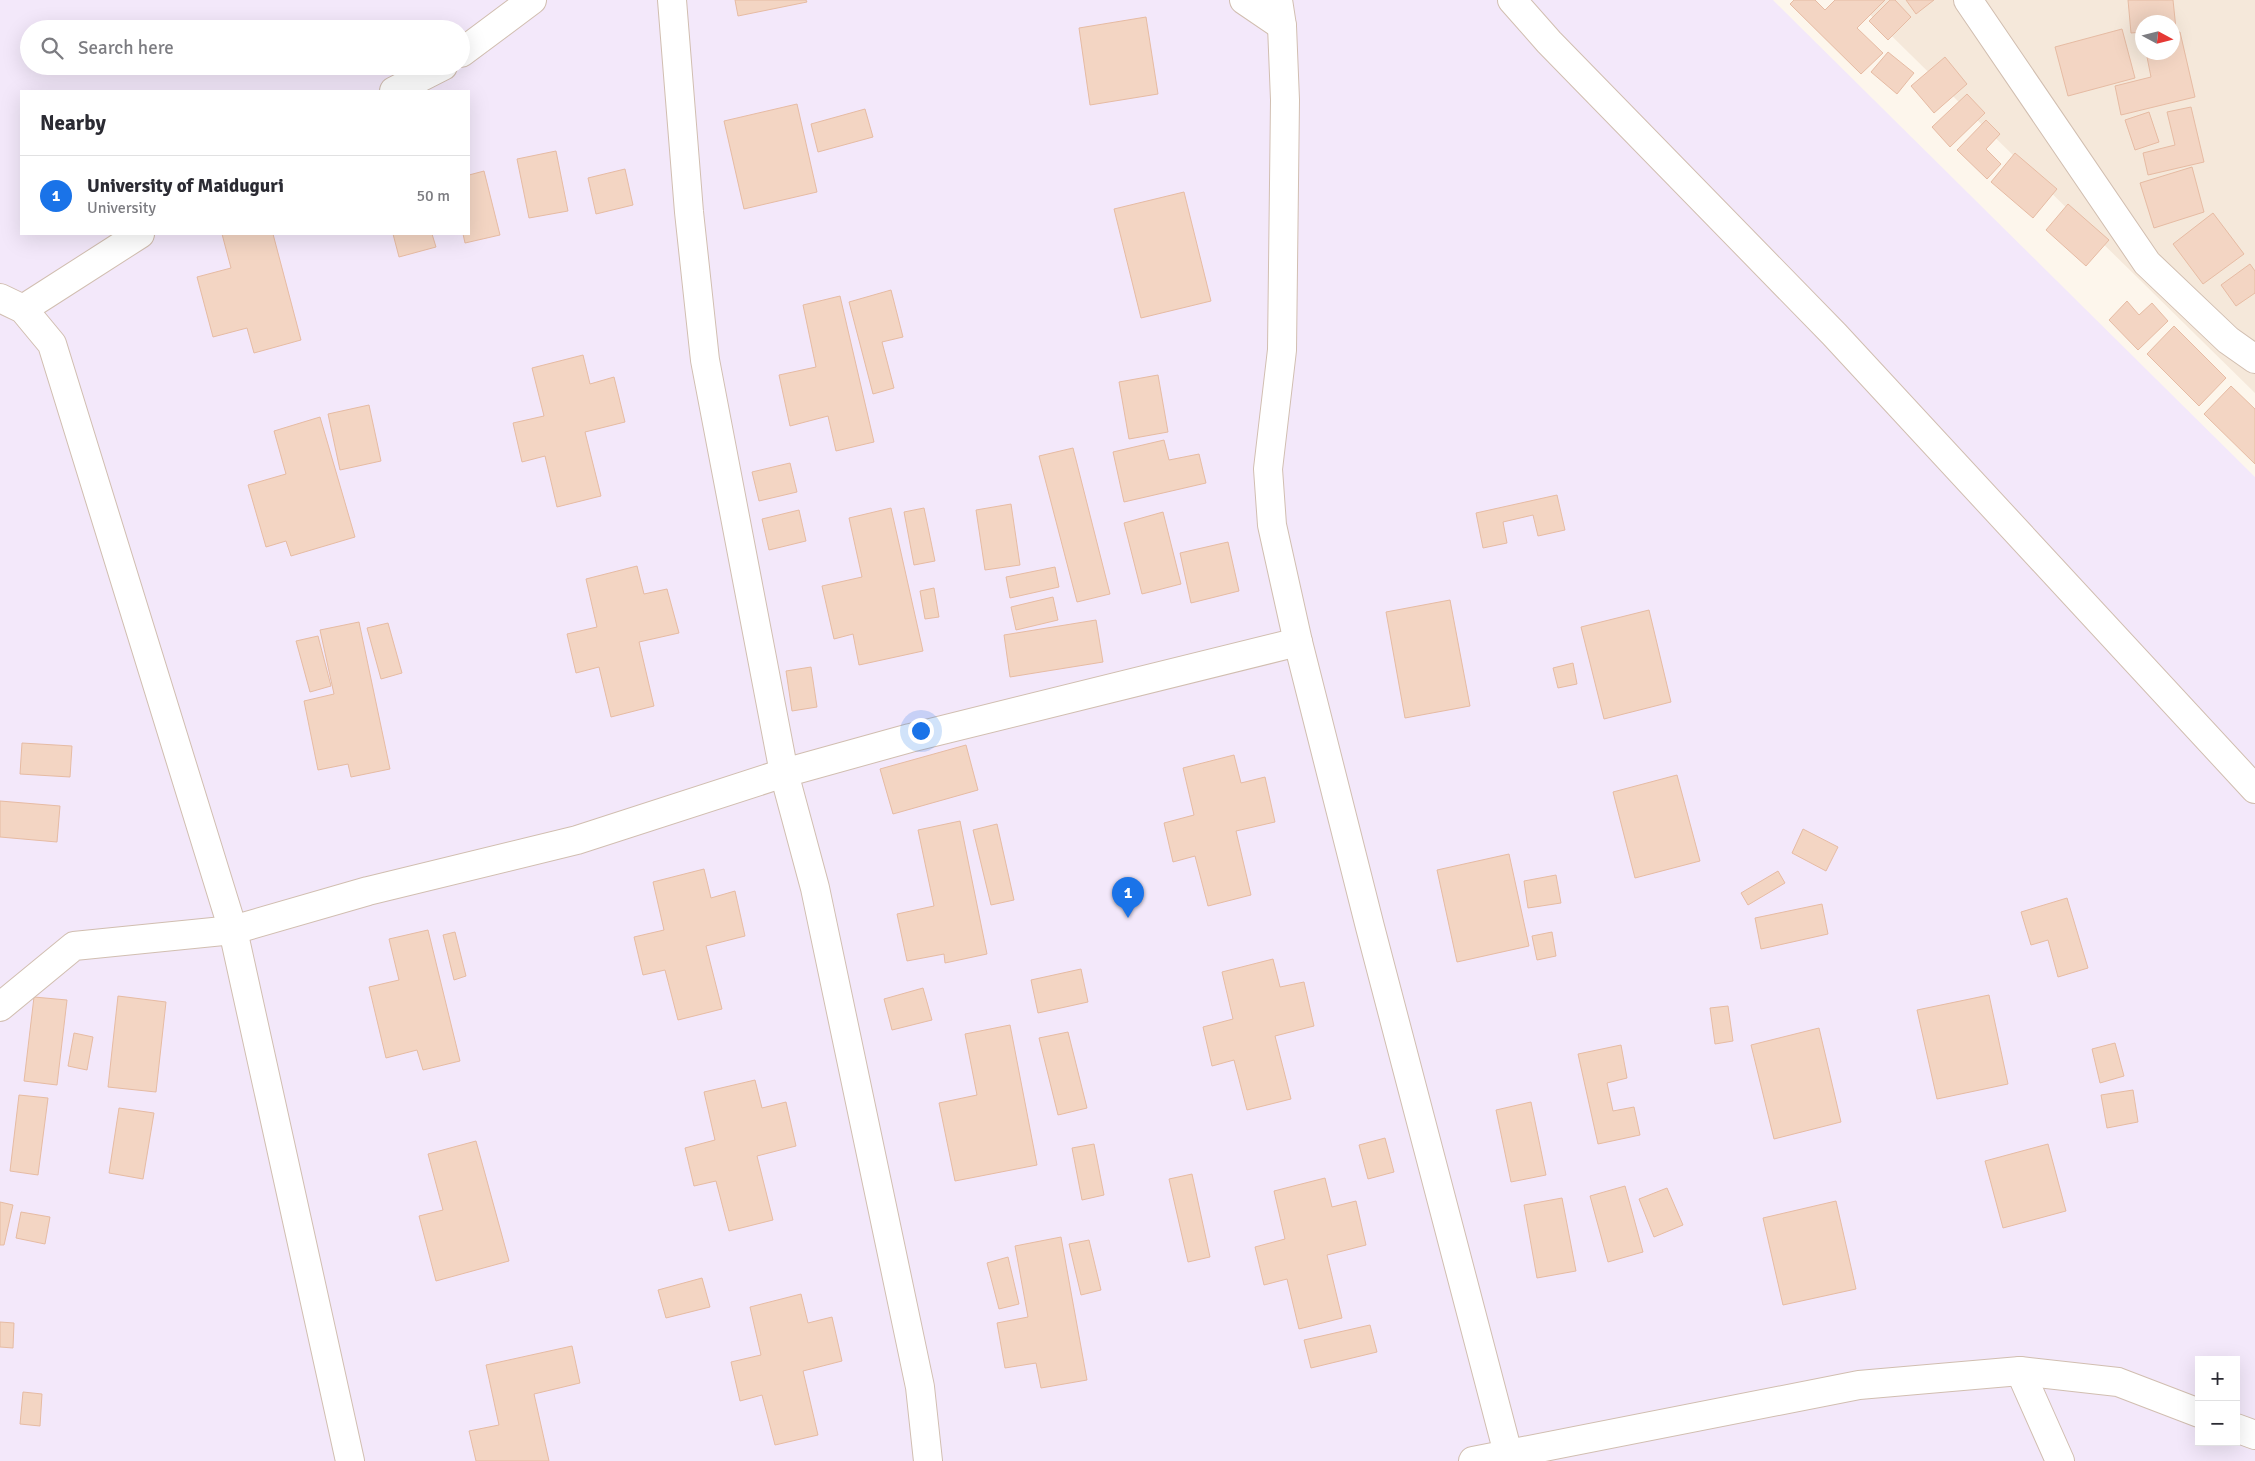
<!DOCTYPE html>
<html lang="en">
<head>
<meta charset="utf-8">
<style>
	:root { --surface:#fff; --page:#f2f2f3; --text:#2b2b33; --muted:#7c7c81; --line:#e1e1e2; --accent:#1a73e8 }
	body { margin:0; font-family:Signika,sans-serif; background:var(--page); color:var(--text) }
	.controls { position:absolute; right:15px; bottom:15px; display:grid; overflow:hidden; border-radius:0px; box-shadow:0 5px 20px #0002 }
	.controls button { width:45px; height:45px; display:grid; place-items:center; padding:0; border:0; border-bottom:1px solid var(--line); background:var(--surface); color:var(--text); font:25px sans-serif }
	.compass { position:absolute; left:2135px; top:15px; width:45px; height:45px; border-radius:50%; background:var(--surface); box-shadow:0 5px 20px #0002; rotate:97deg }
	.you { position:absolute; left:920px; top:730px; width:18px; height:18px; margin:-12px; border:4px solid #fff; border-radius:50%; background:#1a73e8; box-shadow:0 0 0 8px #1a73e833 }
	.badge { display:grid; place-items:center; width:32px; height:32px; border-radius:50%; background:var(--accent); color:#fff; font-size:16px; font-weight:700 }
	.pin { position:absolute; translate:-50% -41px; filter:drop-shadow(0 1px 2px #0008) }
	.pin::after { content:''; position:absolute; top:26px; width:18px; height:15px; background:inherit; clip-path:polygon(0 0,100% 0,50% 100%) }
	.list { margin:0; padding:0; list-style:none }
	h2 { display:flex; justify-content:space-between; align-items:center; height:65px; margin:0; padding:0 20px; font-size:21px }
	h2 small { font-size:16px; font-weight:400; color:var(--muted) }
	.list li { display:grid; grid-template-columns:32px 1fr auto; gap:15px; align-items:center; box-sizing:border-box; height:80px; padding:0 20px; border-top:1px solid var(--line) }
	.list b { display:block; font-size:19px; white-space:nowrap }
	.list p { margin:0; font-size:16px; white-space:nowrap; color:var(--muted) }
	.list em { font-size:16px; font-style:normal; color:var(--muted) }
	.icon { flex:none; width:28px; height:28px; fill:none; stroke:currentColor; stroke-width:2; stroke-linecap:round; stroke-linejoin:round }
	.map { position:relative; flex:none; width:2255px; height:1461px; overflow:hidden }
	.search { position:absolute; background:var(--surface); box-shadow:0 5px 20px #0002; left:20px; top:20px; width:450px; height:55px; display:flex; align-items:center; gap:12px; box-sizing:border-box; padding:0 18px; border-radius:28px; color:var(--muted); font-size:19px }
	.panel { position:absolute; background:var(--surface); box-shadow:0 5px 20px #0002; left:20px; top:90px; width:450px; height:145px; border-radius:0px }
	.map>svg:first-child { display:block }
</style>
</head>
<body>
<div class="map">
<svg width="2255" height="1461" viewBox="0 0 2255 1461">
	<rect width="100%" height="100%" fill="#fdf6ec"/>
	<path fill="#f5e8da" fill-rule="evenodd" d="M1855 0H2255V393ZM2142 22H2172V52H2142Z"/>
	<path fill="#f3e8fa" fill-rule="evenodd" d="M0 0H1773L2255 477V1461H0ZM29 29H461V66H29ZM21 91H469V234H21ZM2199 1360H2236V1442H2199Z"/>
	<g fill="#f3d5c3" stroke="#e6bba3">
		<path d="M735 0H806L807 2 738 16Z"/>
		<path d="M1794 0H1815L1825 10 1835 0H1885L1857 28 1883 53 1861 74 1790 4Z"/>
		<path d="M1890 0H1895L1911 17 1888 40 1869 21Z"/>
		<path d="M1906 0H1934L1916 14Z"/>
		<path d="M2128 0H2173L2176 29 2172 30V22H2142V32L2131 33Z"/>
		<path d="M1146 17 1158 94 1090 105 1079 28Z"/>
		<path d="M2122 29 2135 78 2068 96 2055 47Z"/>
		<path d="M2180 32 2195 97 2121 115 2115 86 2151 77 2146 52H2172V33Z"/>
		<path d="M1888 52 1914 73 1897 94 1871 72Z"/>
		<path d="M1945 57 1967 84 1934 113 1911 86Z"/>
		<path d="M1967 94 1985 113 1950 147 1932 127Z"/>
		<path d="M797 104 817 192 744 209 724 121Z"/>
		<path d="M2191 107 2204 162 2148 175 2143 153 2175 145 2167 112Z"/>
		<path d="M865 109 873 137 818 152 811 124Z"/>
		<path d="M2149 112 2159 142 2135 150 2125 120Z"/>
		<path d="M1986 120 2000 134 1986 149 2001 164 1987 179 1957 150Z"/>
		<path d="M556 151 568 211 529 218 517 159Z"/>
		<path d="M2015 153 2057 189 2033 218 1991 182Z"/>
		<path d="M2192 167 2204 212 2154 228 2140 183Z"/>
		<path d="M625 169 633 205 596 214 588 178Z"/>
		<path d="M484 171 500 235 465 243 463 234H469V175Z"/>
		<path d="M1184 192 1211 301 1141 318 1114 209Z"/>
		<path d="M2068 204 2109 240 2086 266 2046 230Z"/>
		<path d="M2213 213 2244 254 2203 284 2173 244Z"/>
		<path d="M222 234H273L301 340 254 353 247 328 213 337 197 277 231 268Z"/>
		<path d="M393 234H432L436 247 399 257Z"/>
		<path d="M2250 264 2255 271V293L2236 306 2221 285Z"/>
		<path d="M891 290 903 337 882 342 894 388 873 394 849 302Z"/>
		<path d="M840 296 874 442 836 451 828 416 790 426 779 375 816 367 803 305Z"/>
		<path d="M2127 301 2139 315 2152 303 2168 321 2138 350 2109 320Z"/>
		<path d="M2174 326 2226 378 2199 406 2147 354Z"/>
		<path d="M583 355 590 384 614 377 625 422 585 432 601 496 557 507 545 456 522 462 513 423 544 416 532 368Z"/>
		<path d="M1158 375 1168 432 1129 439 1119 382Z"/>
		<path d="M2231 386 2255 409V464L2204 414Z"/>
		<path d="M369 405 381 461 340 470 328 414Z"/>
		<path d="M320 417 355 537 291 556 286 541 266 547 248 485 286 474 274 431Z"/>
		<path d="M1164 440 1169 460 1199 454 1206 483 1124 502 1113 452Z"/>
		<path d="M1073 448 1110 594 1077 602 1039 456Z"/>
		<path d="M790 463 797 492 759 501 752 472Z"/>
		<path d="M1557 495 1565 530 1538 536 1533 515 1503 522 1507 543 1483 548 1476 513Z"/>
		<path d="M1011 504 1020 565 985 570 976 510Z"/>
		<path d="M891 508 923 651 859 665 853 634 834 639 822 586 862 577 849 518Z"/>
		<path d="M924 508 935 561 914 565 904 512Z"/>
		<path d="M799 510 806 541 769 550 762 519Z"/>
		<path d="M1163 512 1181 584 1142 594 1124 523Z"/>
		<path d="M1228 542 1239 591 1191 603 1180 553Z"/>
		<path d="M637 566 644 594 667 589 679 633 639 642 654 706 611 717 599 667 576 673 567 634 597 627 586 579Z"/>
		<path d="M1055 567 1059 587 1010 598 1006 577Z"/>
		<path d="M934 588 939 617 925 619 920 591Z"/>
		<path d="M1053 597 1058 620 1016 630 1011 607Z"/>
		<path d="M1450 600 1470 706 1405 718 1386 612Z"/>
		<path d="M1649 610 1671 702 1604 719 1581 627Z"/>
		<path d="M1096 620 1103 662 1010 677 1004 635Z"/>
		<path d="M359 622 390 769 351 777 348 764 318 770 304 701 334 694 320 630Z"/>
		<path d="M388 623 402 673 381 679 367 628Z"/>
		<path d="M318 636 331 686 310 692 296 641Z"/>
		<path d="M1573 663 1577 684 1558 688 1553 668Z"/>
		<path d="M811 667 817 707 792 711 786 671Z"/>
		<path d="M22 743 72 746 70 777 20 774Z"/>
		<path d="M966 745 978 790 893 814 880 769Z"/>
		<path d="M1234 755 1241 783 1265 777 1275 822 1236 831 1251 895 1208 906 1195 856 1173 862 1164 823 1194 815 1183 768Z"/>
		<path d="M1677 775 1700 861 1635 878 1613 792Z"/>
		<path d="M0 801 60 806 57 842 0 837Z"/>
		<path d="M960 821 987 954 945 963 944 954 907 961 897 914 934 906 918 830Z"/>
		<path d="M997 824 1014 900 991 905 973 830Z"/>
		<path d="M1803 829 1838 847 1826 871 1792 853Z"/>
		<path d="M1509 854 1529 946 1457 962 1437 870Z"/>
		<path d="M704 869 711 898 735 891 745 936 706 946 722 1009 678 1020 665 970 643 975 634 937 664 930 653 882Z"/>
		<path d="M1778 871 1785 883 1748 905 1741 893Z"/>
		<path d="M1556 875 1561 903 1528 908 1524 881Z"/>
		<path d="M2067 898 2088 968 2058 977 2048 940 2031 945 2021 912Z"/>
		<path d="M1822 904 1828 934 1761 949 1755 918Z"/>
		<path d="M428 930 460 1061 423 1070 417 1050 386 1058 369 987 399 980 389 939Z"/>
		<path d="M455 932 466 976 454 980 443 935Z"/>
		<path d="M1552 932 1556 956 1537 960 1532 936Z"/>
		<path d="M1273 959 1280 987 1304 982 1314 1026 1275 1036 1291 1099 1247 1110 1234 1060 1212 1066 1203 1027 1233 1019 1222 972Z"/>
		<path d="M1081 969 1088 1002 1038 1013 1031 980Z"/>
		<path d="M923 988 932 1020 892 1030 884 999Z"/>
		<path d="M1989 995 2008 1084 1937 1099 1917 1010Z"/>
		<path d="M118 996 166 1002 156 1092 108 1087Z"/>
		<path d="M34 997 67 1000 57 1085 24 1081Z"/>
		<path d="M1728 1006 1733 1041 1715 1044 1710 1008Z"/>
		<path d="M1010 1025 1037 1165 955 1181 939 1103 977 1095 965 1034Z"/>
		<path d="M1819 1028 1841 1122 1774 1139 1751 1045Z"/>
		<path d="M1068 1032 1087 1108 1058 1115 1039 1038Z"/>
		<path d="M74 1033 93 1037 87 1070 68 1066Z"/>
		<path d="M2115 1043 2124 1076 2100 1083 2092 1049Z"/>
		<path d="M1621 1045 1627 1078 1607 1083 1613 1111 1634 1107 1640 1135 1598 1144 1578 1054Z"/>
		<path d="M755 1080 762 1108 786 1102 796 1146 757 1156 773 1220 729 1231 716 1181 694 1186 685 1148 715 1140 704 1092Z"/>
		<path d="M2133 1090 2138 1122 2107 1128 2101 1095Z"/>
		<path d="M19 1095 48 1098 38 1175 10 1171Z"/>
		<path d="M1531 1102 1546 1175 1511 1182 1496 1110Z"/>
		<path d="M119 1108 154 1113 143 1179 109 1173Z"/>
		<path d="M1385 1138 1394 1172 1368 1179 1359 1145Z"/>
		<path d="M476 1141 509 1261 436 1281 419 1216 443 1210 428 1154Z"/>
		<path d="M1094 1144 1104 1195 1082 1200 1072 1148Z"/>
		<path d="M2048 1144 2066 1211 2003 1228 1985 1161Z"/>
		<path d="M1192 1174 1210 1257 1188 1262 1169 1179Z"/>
		<path d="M1325 1178 1332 1207 1356 1201 1366 1245 1327 1255 1342 1318 1299 1329 1287 1279 1264 1285 1255 1247 1285 1239 1274 1191Z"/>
		<path d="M1625 1186 1643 1252 1608 1262 1590 1196Z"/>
		<path d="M1667 1188 1683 1225 1654 1237 1639 1199Z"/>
		<path d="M1562 1198 1576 1271 1537 1278 1524 1205Z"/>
		<path d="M1836 1201 1856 1289 1783 1305 1763 1218Z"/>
		<path d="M0 1202 13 1205 4 1245H0Z"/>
		<path d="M21 1212 50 1217 45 1244 16 1238Z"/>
		<path d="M1061 1237 1087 1380 1041 1388 1036 1363 1005 1368 997 1323 1028 1317 1015 1246Z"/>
		<path d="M1089 1240 1101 1290 1081 1295 1069 1244Z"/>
		<path d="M1008 1257 1019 1304 999 1309 987 1263Z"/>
		<path d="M702 1278 710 1307 666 1318 658 1290Z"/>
		<path d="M801 1294 808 1323 832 1317 842 1361 803 1371 818 1435 775 1445 762 1395 740 1401 731 1362 761 1355 750 1307Z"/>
		<path d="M0 1322 14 1323 13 1348 0 1347Z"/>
		<path d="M1370 1325 1377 1352 1311 1368 1304 1340Z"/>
		<path d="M572 1346 580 1383 534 1394 549 1461H476L469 1431 499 1425 486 1365Z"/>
		<path d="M23 1392 42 1394 40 1426 20 1424Z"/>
	</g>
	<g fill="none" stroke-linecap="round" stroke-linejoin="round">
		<g stroke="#d1beb0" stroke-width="30">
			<g id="minor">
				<path d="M672 0 689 212 705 360 784 773 815 888 920 1387 928 1461"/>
				<path d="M1244 0 1282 26"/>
				<path d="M1278 0 1282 26 1285 100 1282 350 1268 469 1272 525 1298 642 1370 927 1510 1461"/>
				<path d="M1512 0 1549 42 1834 334 2255 789"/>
				<path d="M1968 0 2147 263 2228 340 2255 359"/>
				<path d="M461 53 532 0"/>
				<path d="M394 91 443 66"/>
				<path d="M0 298 23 309 52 344 233 930 350 1461"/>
				<path d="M23 309 140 234"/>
				<path d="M0 1007 74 946 233 930 368 891 577 840 784 773 910 738 1298 642"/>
				<path d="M2020 1371 2060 1461"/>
				<path d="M2236 1428 2255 1435"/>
				<path d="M1473 1461 1859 1385 2020 1371 2118 1382 2199 1413"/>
			</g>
		</g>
		<use href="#minor" stroke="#fff" stroke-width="28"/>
	</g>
</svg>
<div class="controls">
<button>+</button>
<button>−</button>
</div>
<svg class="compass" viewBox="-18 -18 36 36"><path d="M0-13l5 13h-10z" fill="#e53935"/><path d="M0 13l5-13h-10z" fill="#7c7c81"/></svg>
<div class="you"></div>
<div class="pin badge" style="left:1128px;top:918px">1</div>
<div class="search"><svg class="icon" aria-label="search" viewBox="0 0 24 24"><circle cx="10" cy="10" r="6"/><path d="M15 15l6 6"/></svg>Search here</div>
<section class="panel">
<h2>Nearby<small></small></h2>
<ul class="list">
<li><span class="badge">1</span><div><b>University of Maiduguri</b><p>University</p></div><em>50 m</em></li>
</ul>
</section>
</div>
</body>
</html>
